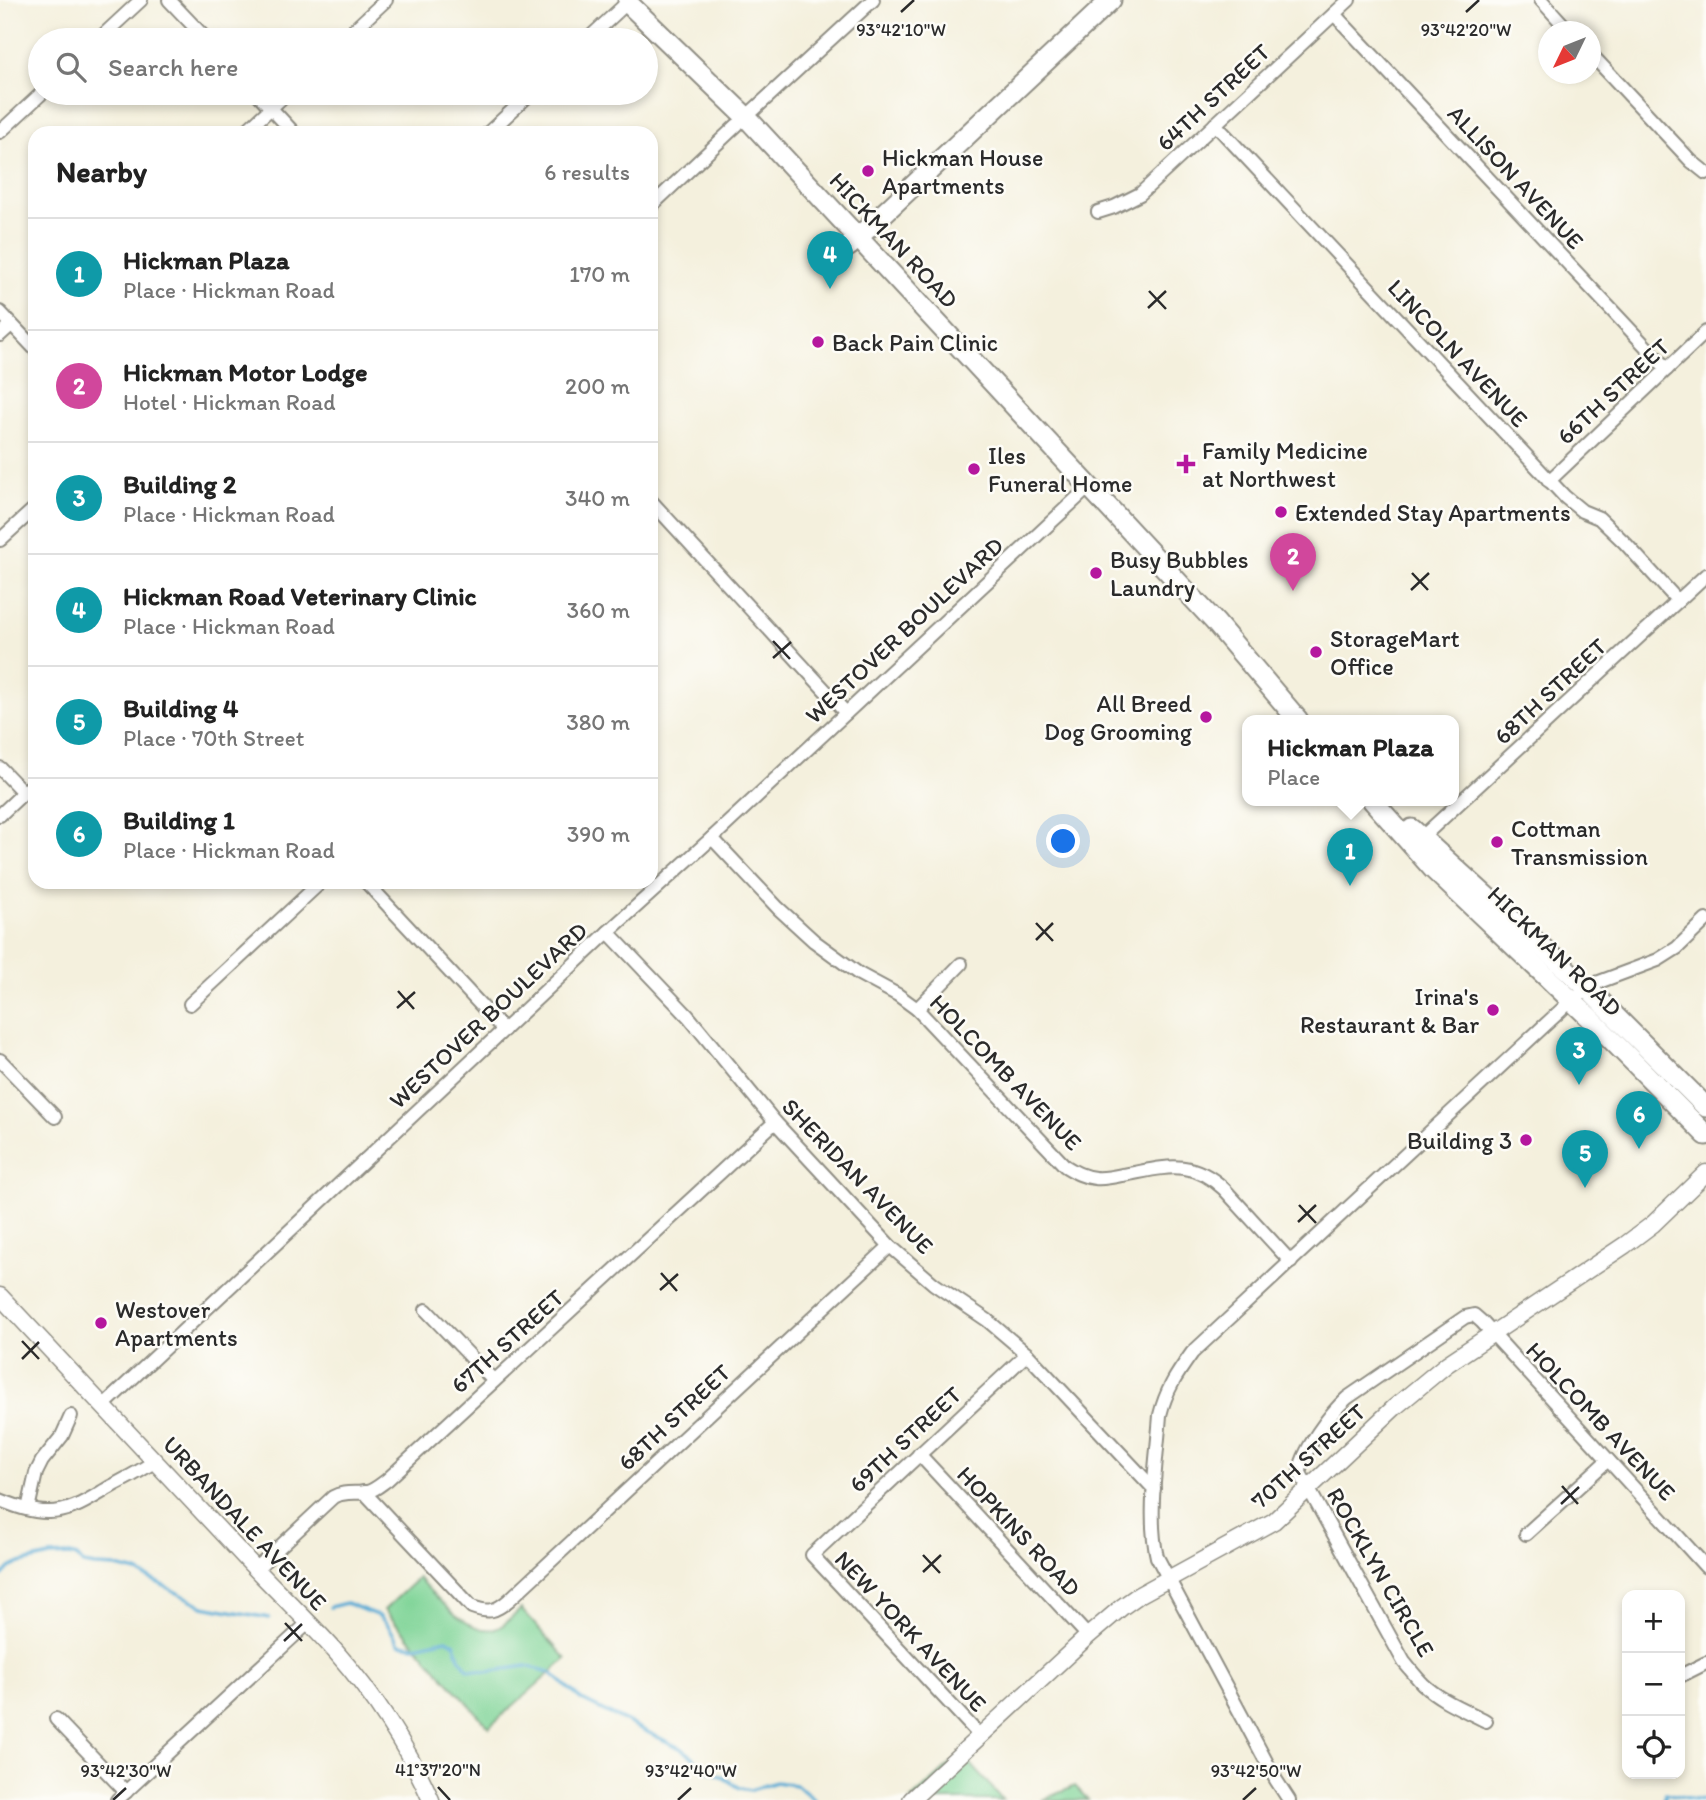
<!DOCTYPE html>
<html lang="en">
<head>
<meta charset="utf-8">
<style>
	:root { --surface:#fff; --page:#f2f2f2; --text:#222; --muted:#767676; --line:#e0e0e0; --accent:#0b8043 }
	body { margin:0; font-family:Itim,sans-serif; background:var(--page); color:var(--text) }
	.controls { position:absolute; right:21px; bottom:21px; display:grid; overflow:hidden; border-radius:14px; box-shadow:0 4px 10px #0003 }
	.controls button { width:63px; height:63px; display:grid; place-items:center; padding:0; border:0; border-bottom:2px solid var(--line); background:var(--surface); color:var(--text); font:35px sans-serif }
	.compass { position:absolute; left:1538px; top:21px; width:63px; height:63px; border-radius:50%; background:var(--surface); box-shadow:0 4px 10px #0003; rotate:227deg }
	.you { position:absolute; left:1064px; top:842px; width:24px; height:24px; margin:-18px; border:5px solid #fff; border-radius:50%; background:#1a73e8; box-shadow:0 0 0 10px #1a73e833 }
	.badge { display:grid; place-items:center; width:46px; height:46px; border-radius:50%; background:var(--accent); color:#fff; font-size:23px; font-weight:700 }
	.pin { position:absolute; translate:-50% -58px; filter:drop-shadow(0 2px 4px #0008) }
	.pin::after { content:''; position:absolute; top:37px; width:24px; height:21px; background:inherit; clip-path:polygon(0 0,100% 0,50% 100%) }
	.popup { position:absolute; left:1242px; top:715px; width:217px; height:91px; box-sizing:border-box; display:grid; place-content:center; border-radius:14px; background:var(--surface); filter:drop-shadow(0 2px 5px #0005); font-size:23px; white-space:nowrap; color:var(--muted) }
	.popup b { font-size:26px; color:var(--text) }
	.popup::after { content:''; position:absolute; left:50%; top:100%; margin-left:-14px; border:14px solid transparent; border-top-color:var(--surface) }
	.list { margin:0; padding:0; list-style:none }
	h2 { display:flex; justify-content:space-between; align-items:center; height:91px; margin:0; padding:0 28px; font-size:30px }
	h2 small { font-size:23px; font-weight:400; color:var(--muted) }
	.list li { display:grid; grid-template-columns:46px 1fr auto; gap:21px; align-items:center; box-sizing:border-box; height:112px; padding:0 28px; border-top:2px solid var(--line) }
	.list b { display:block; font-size:26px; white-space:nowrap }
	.list p { margin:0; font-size:23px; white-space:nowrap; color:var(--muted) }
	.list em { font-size:23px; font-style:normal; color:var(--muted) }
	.icon { flex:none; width:38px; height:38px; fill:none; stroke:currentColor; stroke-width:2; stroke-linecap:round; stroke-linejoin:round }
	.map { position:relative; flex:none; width:1706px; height:1800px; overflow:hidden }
	.search { position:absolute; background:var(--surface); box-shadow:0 4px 10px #0003; left:28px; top:28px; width:630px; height:77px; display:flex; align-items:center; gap:18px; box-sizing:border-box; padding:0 24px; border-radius:38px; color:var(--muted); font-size:26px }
	.panel { position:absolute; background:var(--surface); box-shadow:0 4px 10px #0003; left:28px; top:126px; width:630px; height:763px; border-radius:21px }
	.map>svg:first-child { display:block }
</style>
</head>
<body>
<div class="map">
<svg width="1706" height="1800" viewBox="0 0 1706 1800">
	<rect width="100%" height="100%" fill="#fdfcf7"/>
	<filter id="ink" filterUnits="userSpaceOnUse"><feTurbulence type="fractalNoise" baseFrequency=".0143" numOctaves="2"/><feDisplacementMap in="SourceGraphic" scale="14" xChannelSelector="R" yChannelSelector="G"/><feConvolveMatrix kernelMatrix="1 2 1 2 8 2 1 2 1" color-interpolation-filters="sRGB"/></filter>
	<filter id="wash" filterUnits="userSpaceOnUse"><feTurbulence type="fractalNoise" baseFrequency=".00686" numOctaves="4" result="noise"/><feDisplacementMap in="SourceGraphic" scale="28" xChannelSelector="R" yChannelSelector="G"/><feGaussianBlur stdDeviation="1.57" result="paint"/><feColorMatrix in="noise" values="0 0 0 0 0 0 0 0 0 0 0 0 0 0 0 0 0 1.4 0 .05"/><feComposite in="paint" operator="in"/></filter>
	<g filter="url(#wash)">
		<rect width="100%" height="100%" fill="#f4f0dd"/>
		<g fill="#7fd497" stroke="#558061" stroke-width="2">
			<path d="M418 1578C436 1596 467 1635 495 1629 504 1627 514 1615 521 1609L566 1659 489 1727 384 1610Z"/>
			<path d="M962 1754 1003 1800H911Z"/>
			<path d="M1075 1786 1088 1800H1042Z"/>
		</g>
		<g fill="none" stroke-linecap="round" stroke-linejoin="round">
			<g stroke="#5aacd5" stroke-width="3.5">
				<path d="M0 1578 9 1568 20 1563 50 1556 70 1555 77 1557 83 1564 95 1566 116 1567 137 1572 203 1606 269 1618"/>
				<path d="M330 1607 346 1603 379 1616 388 1625 399 1644 415 1646 447 1639 455 1644 459 1657 468 1669 486 1672 526 1666 550 1672 582 1700 682 1749 693 1757 702 1768 721 1776 740 1788 751 1790 776 1782 796 1785 815 1800"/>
				<path d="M1664 1800 1666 1793 1688 1798 1706 1800"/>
			</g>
		</g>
	</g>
	<g filter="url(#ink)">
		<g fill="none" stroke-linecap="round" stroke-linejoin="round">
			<g stroke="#908e84" stroke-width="16">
				<g id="street">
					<path d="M169 0 207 40"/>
					<path d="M1541 0 1570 32"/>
					<path d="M1334 14 1667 369"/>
					<path d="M98 40 141 0"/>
					<path d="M343 40 386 0"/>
					<path d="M587 40 630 0"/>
					<path d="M1590 53 1691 161 1706 173"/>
					<path d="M257 93 294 133"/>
					<path d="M746 117 873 0"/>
					<path d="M1215 124 1565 497 1582 511 1599 518 1625 543 1678 601"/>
					<path d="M0 132 42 93"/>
					<path d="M244 133 287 93"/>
					<path d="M488 133 531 93"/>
					<path d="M651 206 737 125"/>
					<path d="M1098 212 1114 207 1140 194 1349 0"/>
					<path d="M0 312 35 349"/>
					<path d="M0 335 11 325"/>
					<path d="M1549 481 1706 332"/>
					<path d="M651 501 846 713"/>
					<path d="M0 540 35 508"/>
					<path d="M0 768 24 793"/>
					<path d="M0 815 35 782"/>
					<path d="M712 838 778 908 814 941 859 974 898 995 917 1009 1065 1166C1075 1172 1083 1177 1095 1178 1104 1179 1113 1177 1122 1175 1164 1168 1190 1157 1224 1189L1291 1262"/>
					<path d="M1418 841 1706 575"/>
					<path d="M366 882 504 1030"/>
					<path d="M608 932 688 1016 775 1122 890 1246 934 1284 987 1320 1027 1354 1154 1489"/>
					<path d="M190 1004 321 882"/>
					<path d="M917 1009 961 964"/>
					<path d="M0 1060 55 1117"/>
					<path d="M426 1310 494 1381"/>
					<path d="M103 1406 608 932 712 838 1090 486"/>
					<path d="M919 1454 1088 1636"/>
					<path d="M364 1492 472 1607C489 1613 495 1612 509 1600L890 1246"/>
					<path d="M0 1500C15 1506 31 1512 47 1512 72 1513 92 1497 112 1486 127 1478 141 1471 155 1461"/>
					<path d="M28 1509 36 1473 42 1461 62 1436 71 1416"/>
					<path d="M1526 1534 1608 1460"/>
					<path d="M256 1569 333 1497C344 1491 355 1494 367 1492 375 1490 380 1485 387 1480L775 1122"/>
					<path d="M1680 1676 1706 1663"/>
					<path d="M56 1719 126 1792"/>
					<path d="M1486 1721C1465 1710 1441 1701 1423 1684 1416 1677 1410 1669 1404 1662L1300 1473C1300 1453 1332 1411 1347 1398L1465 1317 1474 1315 1482 1322 1706 1567"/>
					<path d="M981 1737 812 1555 1027 1354"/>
					<path d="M117 1800 308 1623"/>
					<path d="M1289 1800 1276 1780 1157 1557C1147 1516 1157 1459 1160 1415 1166 1390 1177 1374 1192 1353L1572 1000 1599 982 1658 960 1677 948 1706 920"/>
				</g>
			</g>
			<g stroke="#908e84" stroke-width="19">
				<g id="secondary">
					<path d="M0 1296C79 1380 158 1464 237 1549 269 1584 305 1617 336 1652 373 1694 409 1749 431 1800"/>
					<path d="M911 1800 1088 1636 1122 1607 1139 1595 1274 1521 1395 1407 1447 1364 1625 1245 1653 1224 1706 1173"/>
				</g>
			</g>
			<g stroke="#908e84" stroke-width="23">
				<g id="primary">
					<path d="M628 3 746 117 1215 622 1298 720"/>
					<path d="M849 246 1111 0"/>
					<path d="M1372 800 1433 869 1590 1018 1706 1135"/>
					<path d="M1412 829 1588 989 1706 1107"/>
				</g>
			</g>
			<use href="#street" stroke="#fff" stroke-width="12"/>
			<use href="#secondary" stroke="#fff" stroke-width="16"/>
			<use href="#primary" stroke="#fff" stroke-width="19"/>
		</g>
	</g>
	<path fill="none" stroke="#2b2b2b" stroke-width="2.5" d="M901 12 914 0M1466 12 1479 0M1149 291 1166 309M1148 308 1166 291M1412 573 1428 590M1411 590 1429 573M773 641 790 659M773 658 791 642M1036 923 1053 941M1036 940 1053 923M398 991 414 1009M397 1008 415 992M1299 1205 1316 1223M1298 1222 1316 1205M661 1273 677 1291M660 1290 678 1274M22 1341 39 1359M22 1359 39 1342M1562 1486 1578 1504M1561 1504 1579 1487M923 1555 940 1573M923 1572 941 1555M285 1623 302 1641M284 1641 302 1624M438 1787 450 1800M113 1800 126 1788M678 1800 691 1788M1243 1800 1256 1788"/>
	<g fill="#b5179e" stroke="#fdfcf7" stroke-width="2.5">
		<circle cx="868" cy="171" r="7"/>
		<circle cx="818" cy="342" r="7"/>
		<path d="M1182.5 453.5h7v7h7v7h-7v7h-7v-7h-7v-7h7z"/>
		<circle cx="974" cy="469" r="7"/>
		<circle cx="1281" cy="512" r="7"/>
		<circle cx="1096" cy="573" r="7"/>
		<circle cx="1316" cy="652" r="7"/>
		<circle cx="1206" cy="717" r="7"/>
		<circle cx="1497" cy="842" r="7"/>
		<circle cx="1493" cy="1010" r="7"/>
		<circle cx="1526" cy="1140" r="7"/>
		<circle cx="101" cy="1323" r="7"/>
	</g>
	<g text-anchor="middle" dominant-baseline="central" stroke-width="5" stroke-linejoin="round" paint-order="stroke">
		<g font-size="24" fill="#2b2b2b" stroke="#fdfcf7">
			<text transform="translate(1213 97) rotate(-43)">64TH STREET</text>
			<text transform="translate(1516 177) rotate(47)">ALLISON AVENUE</text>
			<text transform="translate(894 240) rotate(47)">HICKMAN ROAD</text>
			<text transform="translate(1458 353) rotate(47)">LINCOLN AVENUE</text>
			<text transform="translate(1613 391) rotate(-43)">66TH STREET</text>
			<text transform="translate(904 630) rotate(-43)">WESTOVER BOULEVARD</text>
			<text transform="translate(1550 691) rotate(-43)">68TH STREET</text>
			<text transform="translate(1555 951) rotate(44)">HICKMAN ROAD</text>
			<text transform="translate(488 1015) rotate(-43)">WESTOVER BOULEVARD</text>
			<text transform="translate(1006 1072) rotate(46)">HOLCOMB AVENUE</text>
			<text transform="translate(858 1176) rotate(46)">SHERIDAN AVENUE</text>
			<text transform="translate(507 1341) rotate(-42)">67TH STREET</text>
			<text transform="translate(674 1417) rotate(-43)">68TH STREET</text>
			<text transform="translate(1601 1421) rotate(47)">HOLCOMB AVENUE</text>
			<text transform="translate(905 1439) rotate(-43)">69TH STREET</text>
			<text transform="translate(1308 1456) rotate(-42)">70TH STREET</text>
			<text transform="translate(245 1523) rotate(47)">URBANDALE AVENUE</text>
			<text transform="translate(1019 1531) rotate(47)">HOPKINS ROAD</text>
			<text transform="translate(1381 1572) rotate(60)">ROCKLYN CIRCLE</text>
			<text transform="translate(911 1631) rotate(47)">NEW YORK AVENUE</text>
		</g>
		<g font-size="24" fill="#2b2b2b" stroke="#fdfcf7" text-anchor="start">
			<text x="882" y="157">Hickman House<tspan x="882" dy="28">Apartments</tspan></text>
			<text x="832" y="342">Back Pain Clinic</text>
			<text x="1202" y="450">Family Medicine<tspan x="1202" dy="28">at Northwest</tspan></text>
			<text x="988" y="455">Iles<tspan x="988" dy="28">Funeral Home</tspan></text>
			<text x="1295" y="512">Extended Stay Apartments</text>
			<text x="1110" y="559">Busy Bubbles<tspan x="1110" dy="28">Laundry</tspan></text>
			<text x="1330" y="638">StorageMart<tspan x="1330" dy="28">Office</tspan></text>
			<text x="1192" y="703" text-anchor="end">All Breed<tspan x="1192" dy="28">Dog Grooming</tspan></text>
			<text x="1511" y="828">Cottman<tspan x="1511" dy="28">Transmission</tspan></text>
			<text x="1479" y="996" text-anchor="end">Irina's<tspan x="1479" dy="28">Restaurant &amp; Bar</tspan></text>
			<text x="1512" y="1140" text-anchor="end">Building 3</text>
			<text x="115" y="1309">Westover<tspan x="115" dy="28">Apartments</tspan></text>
		</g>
	</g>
	<g font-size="18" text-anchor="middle" fill="#2b2b2b" stroke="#fdfcf7" stroke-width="5" stroke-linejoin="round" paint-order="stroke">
		<text x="901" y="36">93°42'10"W</text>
		<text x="1466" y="36">93°42'20"W</text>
		<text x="438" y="1776">41°37'20"N</text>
		<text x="126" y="1777">93°42'30"W</text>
		<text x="691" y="1777">93°42'40"W</text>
		<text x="1256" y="1777">93°42'50"W</text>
	</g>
</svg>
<div class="controls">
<button>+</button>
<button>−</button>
<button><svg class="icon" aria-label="locate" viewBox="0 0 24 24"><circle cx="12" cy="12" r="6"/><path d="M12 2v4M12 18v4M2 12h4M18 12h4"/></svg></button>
</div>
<svg class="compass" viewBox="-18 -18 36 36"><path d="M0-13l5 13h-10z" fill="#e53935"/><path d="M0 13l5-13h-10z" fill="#767676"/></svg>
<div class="you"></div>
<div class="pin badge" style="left:1350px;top:886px;background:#0f9aa8">1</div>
<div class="popup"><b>Hickman Plaza</b>Place</div>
<div class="pin badge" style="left:1293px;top:591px;background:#d1479c">2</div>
<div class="pin badge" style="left:1579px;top:1085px;background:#0f9aa8">3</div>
<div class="pin badge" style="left:830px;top:289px;background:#0f9aa8">4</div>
<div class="pin badge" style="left:1585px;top:1188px;background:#0f9aa8">5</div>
<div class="pin badge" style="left:1639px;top:1149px;background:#0f9aa8">6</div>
<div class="search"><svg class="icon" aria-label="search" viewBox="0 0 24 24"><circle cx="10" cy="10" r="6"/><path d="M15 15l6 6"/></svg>Search here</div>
<section class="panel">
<h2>Nearby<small>6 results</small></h2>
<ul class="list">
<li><span class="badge" style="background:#0f9aa8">1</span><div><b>Hickman Plaza</b><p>Place · Hickman Road</p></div><em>170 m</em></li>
<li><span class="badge" style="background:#d1479c">2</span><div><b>Hickman Motor Lodge</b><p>Hotel · Hickman Road</p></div><em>200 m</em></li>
<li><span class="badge" style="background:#0f9aa8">3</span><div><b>Building 2</b><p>Place · Hickman Road</p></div><em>340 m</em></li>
<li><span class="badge" style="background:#0f9aa8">4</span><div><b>Hickman Road Veterinary Clinic</b><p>Place · Hickman Road</p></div><em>360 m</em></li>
<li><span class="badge" style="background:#0f9aa8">5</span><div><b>Building 4</b><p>Place · 70th Street</p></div><em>380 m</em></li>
<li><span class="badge" style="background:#0f9aa8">6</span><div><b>Building 1</b><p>Place · Hickman Road</p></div><em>390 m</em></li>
</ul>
</section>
</div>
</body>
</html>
